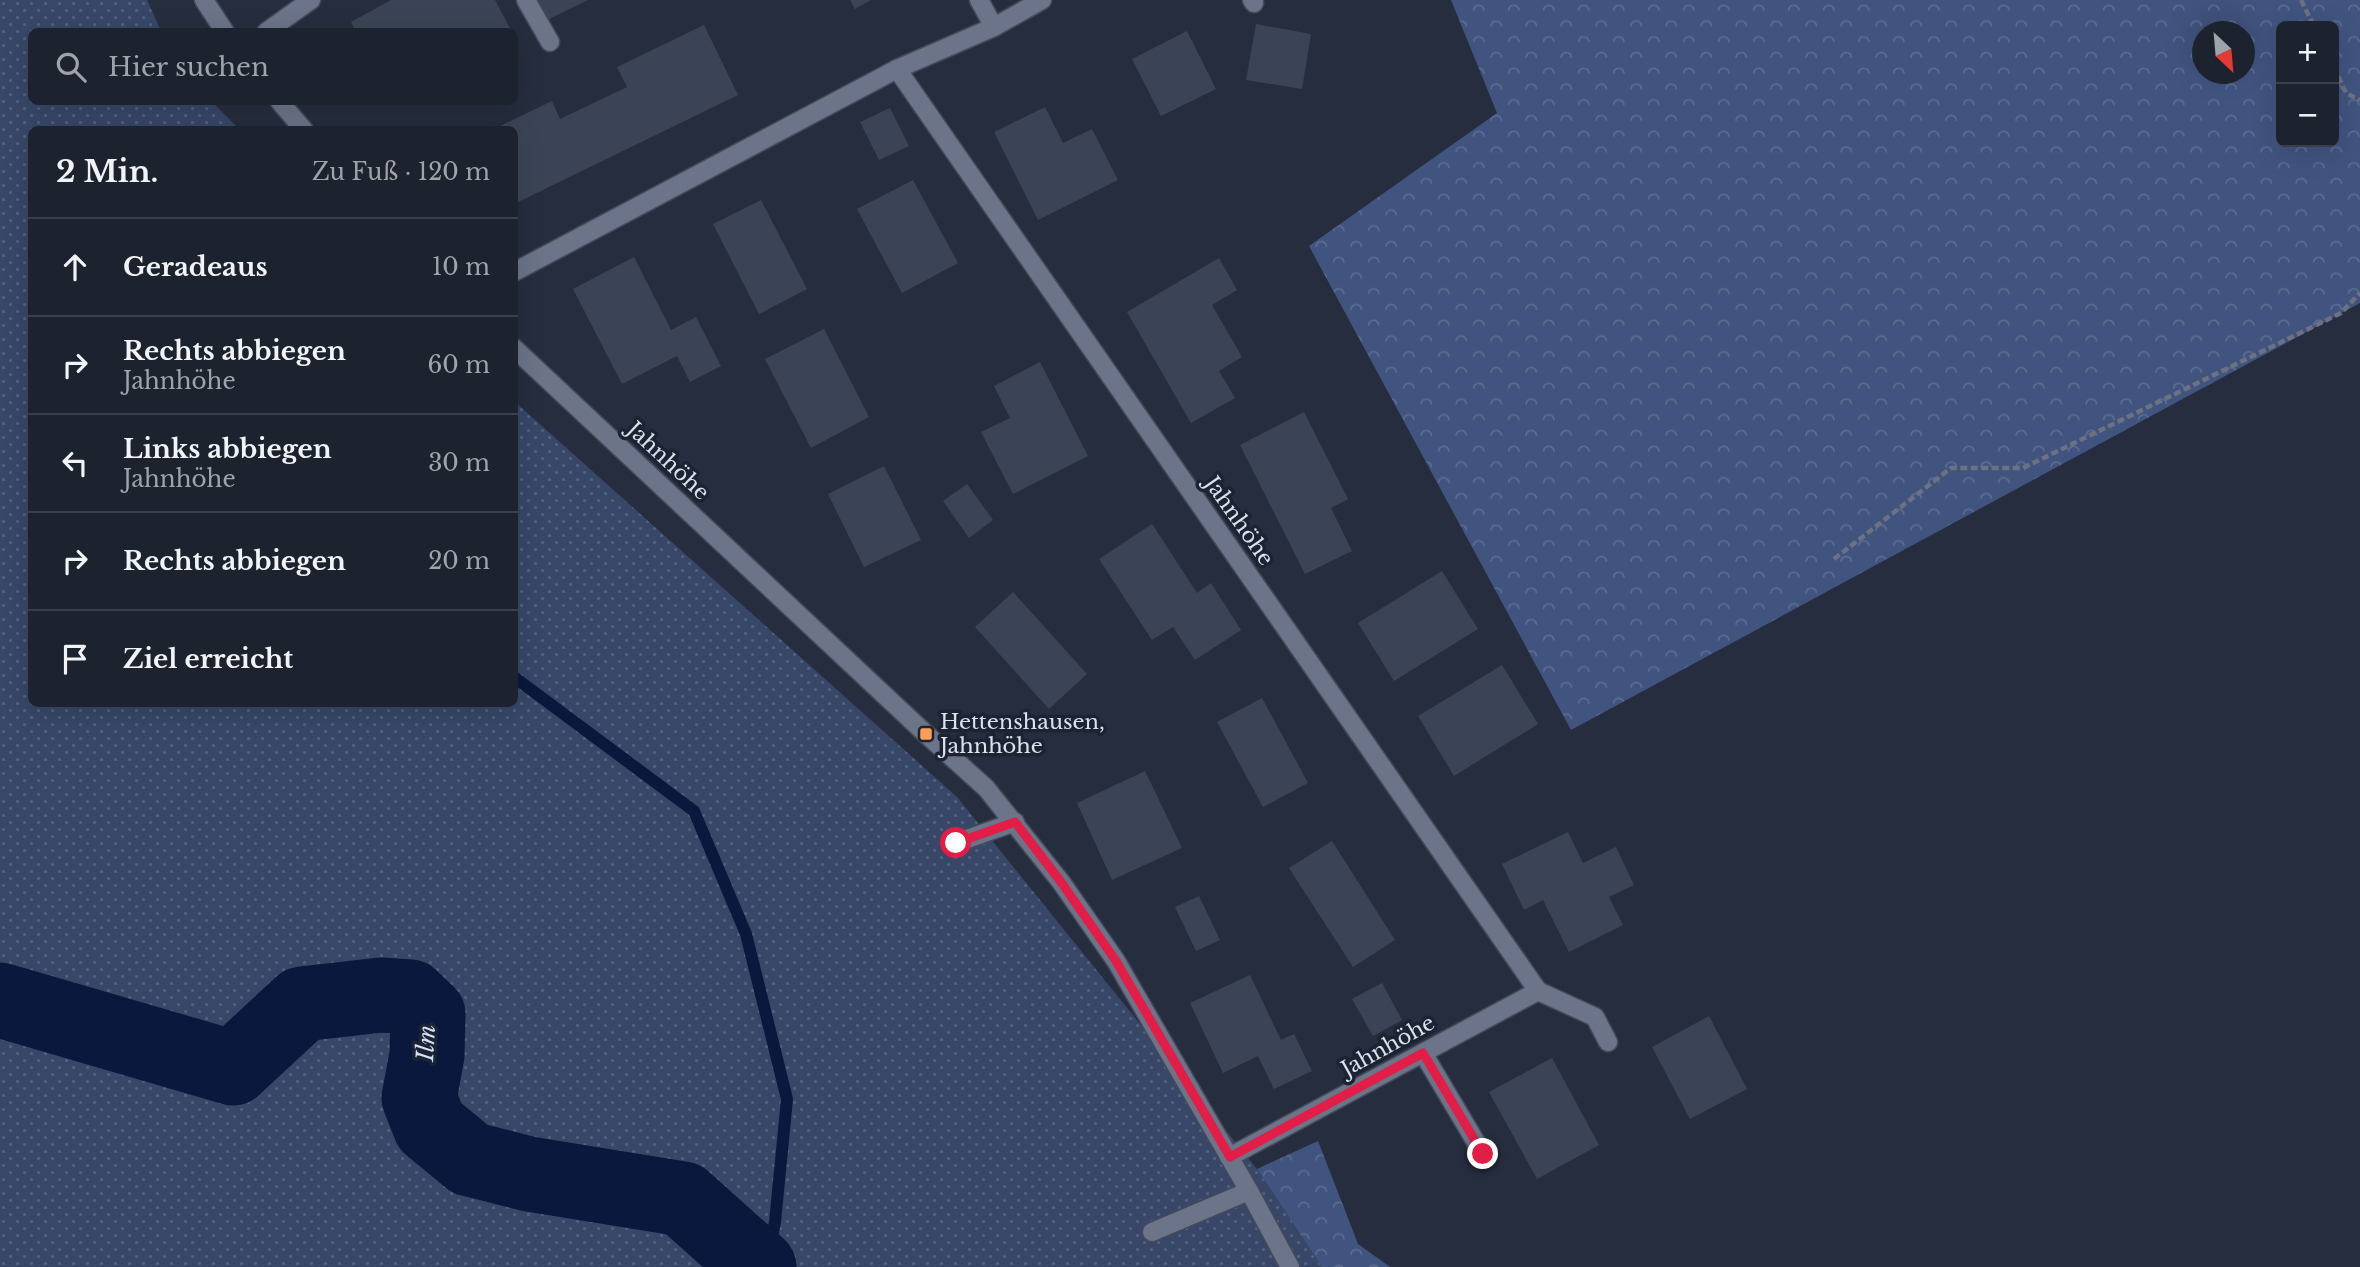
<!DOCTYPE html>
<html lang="de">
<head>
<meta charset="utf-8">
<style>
	:root { --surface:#1c222e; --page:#252a36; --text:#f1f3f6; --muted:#a0a4aa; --line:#3a3f4a }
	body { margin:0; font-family:"Libre Baskerville",serif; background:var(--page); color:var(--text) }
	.controls { position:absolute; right:21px; top:21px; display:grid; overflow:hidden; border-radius:10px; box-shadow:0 7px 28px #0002 }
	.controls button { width:63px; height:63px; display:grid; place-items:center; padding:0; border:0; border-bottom:2px solid var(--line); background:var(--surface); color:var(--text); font:35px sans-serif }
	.compass { position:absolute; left:2192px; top:21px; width:63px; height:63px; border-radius:50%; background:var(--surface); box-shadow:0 7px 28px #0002; rotate:154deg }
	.stop { position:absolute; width:21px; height:21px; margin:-16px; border:5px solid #e11d48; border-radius:50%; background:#fff }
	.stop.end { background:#e11d48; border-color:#fff; box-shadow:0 2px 7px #0008 }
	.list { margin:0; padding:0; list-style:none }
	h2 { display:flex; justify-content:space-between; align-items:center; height:91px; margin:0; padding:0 28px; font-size:30px }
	h2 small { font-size:23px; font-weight:400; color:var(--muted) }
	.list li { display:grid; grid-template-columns:46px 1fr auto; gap:21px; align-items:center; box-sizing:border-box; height:98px; padding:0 28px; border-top:2px solid var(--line) }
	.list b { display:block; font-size:26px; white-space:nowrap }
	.list p { margin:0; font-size:23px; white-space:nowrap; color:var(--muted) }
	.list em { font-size:23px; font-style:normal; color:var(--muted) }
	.icon { flex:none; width:38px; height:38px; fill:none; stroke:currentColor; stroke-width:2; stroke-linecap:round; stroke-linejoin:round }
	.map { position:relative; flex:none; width:2360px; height:1267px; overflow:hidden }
	.search { position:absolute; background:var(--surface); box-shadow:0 7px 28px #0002; left:28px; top:28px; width:490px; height:77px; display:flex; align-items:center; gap:18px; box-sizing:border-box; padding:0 24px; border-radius:10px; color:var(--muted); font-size:26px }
	.panel { position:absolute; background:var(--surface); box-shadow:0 7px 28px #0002; left:28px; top:126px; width:490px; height:581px; border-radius:10px }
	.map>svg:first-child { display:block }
</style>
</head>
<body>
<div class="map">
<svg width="2360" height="1267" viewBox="0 0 2360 1267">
	<defs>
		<pattern id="grass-dots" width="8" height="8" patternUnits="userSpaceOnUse" patternTransform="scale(1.75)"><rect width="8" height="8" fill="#384768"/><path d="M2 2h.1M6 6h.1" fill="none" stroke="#54617e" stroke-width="1.8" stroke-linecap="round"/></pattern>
		<pattern id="forest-crowns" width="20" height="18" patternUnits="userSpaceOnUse" patternTransform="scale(1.75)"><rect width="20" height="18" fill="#41547f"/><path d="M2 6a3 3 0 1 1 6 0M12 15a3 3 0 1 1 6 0" fill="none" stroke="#5c6c91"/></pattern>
	</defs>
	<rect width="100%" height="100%" fill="#262d3e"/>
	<path fill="url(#grass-dots)" d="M0 0H147L161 31 32 32V102H212L239 129 32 130V704H514L515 402 957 797 1257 1169 1322 1267H0Z"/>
	<g fill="url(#forest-crowns)" fill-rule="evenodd">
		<path d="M1451 0H2360V303L1571 730 1309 246 1497 113ZM2281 26H2334V142H2281ZM2202 32H2244V74H2202Z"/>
		<path d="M1318 1141 1358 1244 1390 1267H1322L1257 1169Z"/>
	</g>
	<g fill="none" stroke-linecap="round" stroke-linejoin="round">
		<path stroke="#0a183e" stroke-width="12" d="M514 677 694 811 746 934 787 1099 775 1222 766 1267"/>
		<path stroke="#0a183e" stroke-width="75" d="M0 1000 233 1068 302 1004 381 995 410 997 428 1014 427 1055 419 1098 430 1126 470 1159 529 1174 683 1199 759 1267"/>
	</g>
	<g fill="#3b4456">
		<path d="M391 0H495L512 32H356L351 22Z"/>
		<path d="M537 0H588L547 20Z"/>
		<path d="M850 0H871L855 9Z"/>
		<path d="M1256 24 1311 34 1302 89 1246 80Z"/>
		<path d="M704 25 738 95 514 204V130H492L552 101 560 119 627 87 617 67Z"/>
		<path d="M1187 31 1216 89 1161 116 1132 59Z"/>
		<path d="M1045 107 1063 143 1092 129 1118 180 1038 220 994 132Z"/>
		<path d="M890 108 909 146 879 160 860 122Z"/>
		<path d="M913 180 958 263 902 293 857 209Z"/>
		<path d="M761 200 807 289 759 314 713 224Z"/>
		<path d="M634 257 671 330 696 317 721 366 690 382 677 356 622 384 573 289Z"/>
		<path d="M1219 258 1237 290 1212 305 1242 357 1219 371 1235 398 1191 423 1127 312Z"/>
		<path d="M824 329 869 417 811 448 765 359Z"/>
		<path d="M1040 362 1088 456 1013 494 981 432 1010 418 994 386Z"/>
		<path d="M1304 412 1348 499 1331 508 1352 551 1305 574 1240 445Z"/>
		<path d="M884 466 921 540 864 567 828 494Z"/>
		<path d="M967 484 993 520 969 538 943 501Z"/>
		<path d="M1152 524 1197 593 1211 583 1241 630 1195 660 1173 627 1152 640 1099 559Z"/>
		<path d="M1442 571 1478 629 1394 681 1358 623Z"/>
		<path d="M1013 592 1087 674 1049 709 975 627Z"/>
		<path d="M1502 665 1538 724 1454 776 1418 716Z"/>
		<path d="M1262 698 1308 783 1263 807 1217 722Z"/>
		<path d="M1145 771 1182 848 1112 880 1077 803Z"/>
		<path d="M1568 832 1583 863 1616 847 1634 885 1609 897 1623 925 1569 952 1543 900 1524 910 1502 864Z"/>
		<path d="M1332 841 1395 940 1353 967 1289 868Z"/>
		<path d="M1199 896 1220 940 1196 951 1175 907Z"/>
		<path d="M1250 975 1281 1040 1294 1034 1312 1071 1274 1089 1258 1056 1223 1073 1190 1003Z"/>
		<path d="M1382 983 1402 1020 1373 1036 1352 999Z"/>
		<path d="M1709 1016 1747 1089 1690 1119 1652 1047Z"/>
		<path d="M1552 1058 1599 1145 1537 1179 1489 1092Z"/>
	</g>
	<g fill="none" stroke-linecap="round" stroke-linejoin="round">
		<g stroke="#444a59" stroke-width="21">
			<g id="minor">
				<path d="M204 0 225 32"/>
				<path d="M526 0 550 42"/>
				<path d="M979 0 994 27"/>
				<path d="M1252 0 1254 3"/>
				<path d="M266 32 311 0"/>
				<path d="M897 69 1538 991 1229 1157"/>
				<path d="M280 102 304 130"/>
				<path d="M514 272 897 69 994 27 1042 0"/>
				<path d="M514 348 926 734 986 788 1061 882 1116 961 1249 1191 1290 1267"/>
				<path d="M956 843 1015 822"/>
				<path d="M1538 991 1595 1017 1608 1042"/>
				<path d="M1423 1053 1483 1154"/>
				<path d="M1152 1232 1249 1191"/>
			</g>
		</g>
		<g stroke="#6c7281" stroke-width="4.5" stroke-dasharray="7 3.5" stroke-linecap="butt">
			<path d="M2301 0 2314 26"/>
			<path d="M2334 67 2346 93 2360 100"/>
			<path d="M1834 559 1951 468H2023L2341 313 2360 293"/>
		</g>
		<use href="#minor" stroke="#6b7488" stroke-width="18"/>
	</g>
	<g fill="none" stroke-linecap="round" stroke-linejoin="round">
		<path stroke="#e11d48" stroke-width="9" d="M956 843 1015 822 1061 882 1116 961 1230 1157 1423 1053 1483 1154"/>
	</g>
	<rect fill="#fd9c55" stroke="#1c2434" stroke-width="2.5" x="919" y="727" width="14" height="14" rx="3.5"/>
	<g text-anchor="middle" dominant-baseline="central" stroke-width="7" stroke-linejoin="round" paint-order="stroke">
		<g font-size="21" fill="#dce1ec" stroke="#1c2434">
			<text transform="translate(668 461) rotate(43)">Jahnhöhe</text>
			<text transform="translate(1239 521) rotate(55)">Jahnhöhe</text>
			<text transform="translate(1388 1046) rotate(-29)">Jahnhöhe</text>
		</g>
		<g font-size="21" fill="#dce1ec" stroke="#1c2434" text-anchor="start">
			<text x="940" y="722">Hettenshausen,<tspan x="940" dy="24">Jahnhöhe</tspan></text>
		</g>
		<g font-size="23" font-style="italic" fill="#d4e2ff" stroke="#1c2434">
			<text transform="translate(426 1043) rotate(-87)">Ilm</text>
		</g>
	</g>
</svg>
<div class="controls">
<button>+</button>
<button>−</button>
</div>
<svg class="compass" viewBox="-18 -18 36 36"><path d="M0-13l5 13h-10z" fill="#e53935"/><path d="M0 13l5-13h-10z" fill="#a0a4aa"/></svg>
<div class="stop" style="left:956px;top:843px"></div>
<div class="stop end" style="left:1483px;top:1154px"></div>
<div class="search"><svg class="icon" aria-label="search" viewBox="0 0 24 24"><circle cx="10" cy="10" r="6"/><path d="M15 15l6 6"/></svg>Hier suchen</div>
<section class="panel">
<h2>2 Min.<small>Zu Fuß · 120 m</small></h2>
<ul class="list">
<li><svg class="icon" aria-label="ahead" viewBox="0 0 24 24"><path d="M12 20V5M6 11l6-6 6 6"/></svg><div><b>Geradeaus</b></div><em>10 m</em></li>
<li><svg class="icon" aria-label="right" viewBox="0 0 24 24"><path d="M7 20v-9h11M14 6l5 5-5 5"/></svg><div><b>Rechts abbiegen</b><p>Jahnhöhe</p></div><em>60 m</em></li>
<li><svg class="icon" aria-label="left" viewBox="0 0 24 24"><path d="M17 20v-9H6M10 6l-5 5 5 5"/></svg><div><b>Links abbiegen</b><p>Jahnhöhe</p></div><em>30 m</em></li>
<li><svg class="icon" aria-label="right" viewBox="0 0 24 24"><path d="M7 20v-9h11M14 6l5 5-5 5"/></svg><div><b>Rechts abbiegen</b></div><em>20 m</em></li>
<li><svg class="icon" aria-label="arrive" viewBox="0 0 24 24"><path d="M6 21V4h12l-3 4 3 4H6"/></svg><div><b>Ziel erreicht</b></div></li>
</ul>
</section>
</div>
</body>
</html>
